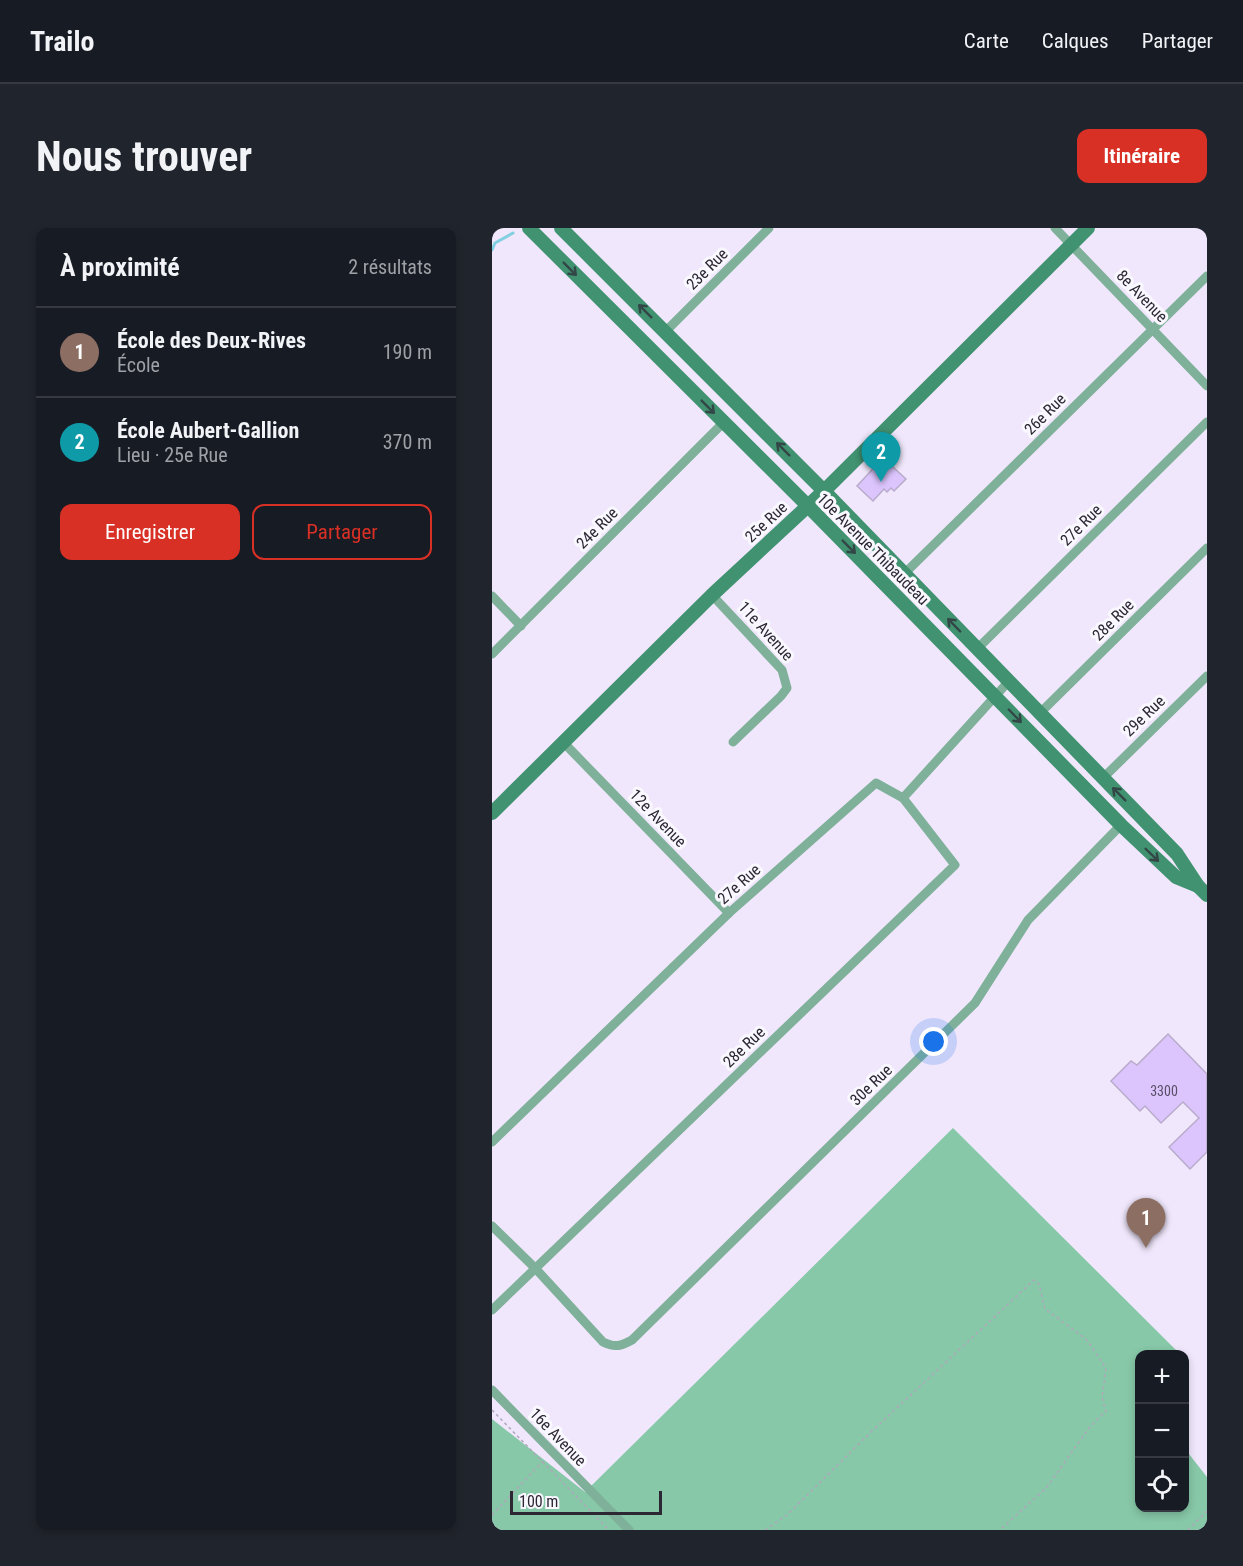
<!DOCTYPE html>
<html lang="fr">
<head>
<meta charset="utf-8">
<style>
	:root { --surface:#171b24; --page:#20242c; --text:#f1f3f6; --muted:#9ea1a6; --line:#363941; --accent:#d93025 }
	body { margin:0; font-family:"Roboto Condensed",sans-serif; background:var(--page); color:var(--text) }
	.controls { position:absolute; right:18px; bottom:18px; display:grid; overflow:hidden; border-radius:12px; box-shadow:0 3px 9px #0003 }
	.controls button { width:54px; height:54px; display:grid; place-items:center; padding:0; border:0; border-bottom:2px solid var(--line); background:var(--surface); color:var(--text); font:30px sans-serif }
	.scale { position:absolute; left:18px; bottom:15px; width:152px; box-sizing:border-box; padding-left:6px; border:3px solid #2c2733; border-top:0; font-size:16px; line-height:21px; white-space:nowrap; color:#2c2733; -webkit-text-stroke:4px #faf8ff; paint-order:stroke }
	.you { position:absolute; left:442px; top:814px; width:21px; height:21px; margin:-15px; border:4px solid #fff; border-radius:50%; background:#1a73e8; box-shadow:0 0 0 9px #1a73e833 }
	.badge { display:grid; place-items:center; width:39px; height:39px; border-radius:50%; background:var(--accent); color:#fff; font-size:20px; font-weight:700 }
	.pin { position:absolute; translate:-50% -50px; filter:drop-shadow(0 2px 3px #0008) }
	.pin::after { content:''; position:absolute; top:32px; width:21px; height:18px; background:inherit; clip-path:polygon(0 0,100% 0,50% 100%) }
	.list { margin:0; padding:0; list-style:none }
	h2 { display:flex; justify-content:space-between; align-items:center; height:78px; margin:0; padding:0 24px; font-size:26px }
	h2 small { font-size:20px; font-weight:400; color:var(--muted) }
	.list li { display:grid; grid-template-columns:39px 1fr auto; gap:18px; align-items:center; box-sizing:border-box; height:90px; padding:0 24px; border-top:2px solid var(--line) }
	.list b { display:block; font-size:22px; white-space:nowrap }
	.list p { margin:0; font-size:20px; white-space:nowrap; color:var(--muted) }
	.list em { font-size:20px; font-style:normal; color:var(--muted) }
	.actions { display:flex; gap:12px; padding:18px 24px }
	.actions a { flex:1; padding:14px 0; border:2px solid var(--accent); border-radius:12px; text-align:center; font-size:21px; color:var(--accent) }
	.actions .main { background:var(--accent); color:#fff }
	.icon { flex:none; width:33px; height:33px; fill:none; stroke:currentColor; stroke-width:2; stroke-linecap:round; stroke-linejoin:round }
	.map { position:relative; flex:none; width:715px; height:1302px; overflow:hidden; border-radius:12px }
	header { display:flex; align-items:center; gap:36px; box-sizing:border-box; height:84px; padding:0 30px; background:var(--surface); border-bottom:2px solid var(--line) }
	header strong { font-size:28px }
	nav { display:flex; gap:33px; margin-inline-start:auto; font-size:21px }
	.intro { display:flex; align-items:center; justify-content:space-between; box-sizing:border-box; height:144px; padding:0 36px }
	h1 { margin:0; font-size:42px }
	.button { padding:15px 27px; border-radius:12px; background:var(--accent); color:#fff; font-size:21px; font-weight:700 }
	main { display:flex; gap:36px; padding:0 36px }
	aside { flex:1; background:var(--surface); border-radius:12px; box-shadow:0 3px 9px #0003 }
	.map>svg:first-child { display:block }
</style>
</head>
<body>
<header>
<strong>Trailo</strong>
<nav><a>Carte</a><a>Calques</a><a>Partager</a></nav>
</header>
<div class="intro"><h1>Nous trouver</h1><a class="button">Itinéraire</a></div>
<main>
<aside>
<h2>À proximité<small>2 résultats</small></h2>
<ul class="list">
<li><span class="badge" style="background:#8d6e63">1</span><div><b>École des Deux-Rives</b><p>École</p></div><em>190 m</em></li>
<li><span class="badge" style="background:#0f9aa8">2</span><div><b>École Aubert-Gallion</b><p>Lieu · 25e Rue</p></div><em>370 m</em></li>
</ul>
<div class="actions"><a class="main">Enregistrer</a><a>Partager</a></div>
</aside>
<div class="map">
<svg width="715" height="1302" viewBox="0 0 715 1302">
	<rect width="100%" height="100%" fill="#f0e7fc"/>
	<path fill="#87c8a8" d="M461 900 688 1126H648V1280H692L693 1221 715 1249V1302H0V1191L93 1264Z"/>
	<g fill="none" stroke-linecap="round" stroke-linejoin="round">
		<path stroke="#83d0e2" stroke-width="3" d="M0 22 3 15 21 5"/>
	</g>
	<g fill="#dcc5fd" stroke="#b8abcb" stroke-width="1.5">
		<path d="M391 230 414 251 402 263 399 260 395 264 392 261 381 273 365 258Z"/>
		<path d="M676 806 715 846V924L698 941 677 919 707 890 691 874 669 895 653 878 648 883 619 853 639 833 645 837Z"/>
	</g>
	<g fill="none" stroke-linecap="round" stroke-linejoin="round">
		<g stroke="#afa8ba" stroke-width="1.5" stroke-dasharray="3 3" stroke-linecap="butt">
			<path d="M0 1182 117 1302"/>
			<path d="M0 1287 50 1234"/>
			<path d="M273 1302 295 1287 380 1203 542 1052 547 1056 553 1081 594 1111 614 1140 610 1170 614 1183 597 1200 555 1259 508 1302"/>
			<path d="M696 1302 715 1283"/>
		</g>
		<g stroke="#7fb099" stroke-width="9">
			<path d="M563 0 715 158"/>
			<path d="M174 103 277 0"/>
			<path d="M412 346 715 48"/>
			<path d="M220 367 290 442 295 460 289 468 241 514"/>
			<path d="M0 368 29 398"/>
			<path d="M485 421 715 194"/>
			<path d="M0 426 232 194"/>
			<path d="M548 485 715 320"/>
			<path d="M73 516 237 685"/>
			<path d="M611 550 715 448"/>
			<path d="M0 914 237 685 384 555 411 570 517 453"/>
			<path d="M0 998 43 1040 111 1114C123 1120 129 1118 140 1112L483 775 536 692 629 597"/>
			<path d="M0 1082 463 637 411 570"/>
			<path d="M0 1162 137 1302"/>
		</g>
		<g stroke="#419271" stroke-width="14">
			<path d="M37 0 316 278 629 597 684 649 706 658"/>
			<path d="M69 0 332 263 685 626 706 658 715 667"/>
			<path d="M0 585 220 367 332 263 596 0"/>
		</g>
	</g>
	<defs><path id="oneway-shaft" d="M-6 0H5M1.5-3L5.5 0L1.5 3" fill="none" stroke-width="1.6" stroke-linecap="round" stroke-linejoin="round" transform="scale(1.5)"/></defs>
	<g stroke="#324746">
		<use href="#oneway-shaft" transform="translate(78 41) rotate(45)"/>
		<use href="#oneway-shaft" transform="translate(153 83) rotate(-135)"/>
		<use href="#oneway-shaft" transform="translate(216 179) rotate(45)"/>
		<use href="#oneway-shaft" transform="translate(291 221) rotate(-135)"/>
		<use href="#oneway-shaft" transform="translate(357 319) rotate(45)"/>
		<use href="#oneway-shaft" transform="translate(462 397) rotate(-134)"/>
		<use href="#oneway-shaft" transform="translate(523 488) rotate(46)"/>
		<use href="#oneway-shaft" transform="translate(627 566) rotate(-135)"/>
		<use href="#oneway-shaft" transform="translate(660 627) rotate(44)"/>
	</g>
	<g text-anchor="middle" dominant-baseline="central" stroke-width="6" stroke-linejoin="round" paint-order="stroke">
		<g font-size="14" fill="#584e66">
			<text x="672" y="863">3300</text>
		</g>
		<g font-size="16" fill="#2c2733" stroke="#faf8ff">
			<text transform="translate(215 41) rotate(-45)">23e Rue</text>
			<text transform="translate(650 68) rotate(46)">8e Avenue</text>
			<text transform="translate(553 186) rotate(-45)">26e Rue</text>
			<text transform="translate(274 294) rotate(-43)">25e Rue</text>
			<text transform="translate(589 297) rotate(-45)">27e Rue</text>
			<text transform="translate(105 300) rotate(-45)">24e Rue</text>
			<text transform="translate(381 321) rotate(45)">10e Avenue Thibaudeau</text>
			<text transform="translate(621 392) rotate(-45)">28e Rue</text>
			<text transform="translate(274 403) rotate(48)">11e Avenue</text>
			<text transform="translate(652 488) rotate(-44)">29e Rue</text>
			<text transform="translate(166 590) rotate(46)">12e Avenue</text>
			<text transform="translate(247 656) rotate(-42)">27e Rue</text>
			<text transform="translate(252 819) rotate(-44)">28e Rue</text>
			<text transform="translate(379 857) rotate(-44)">30e Rue</text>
			<text transform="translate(66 1209) rotate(46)">16e Avenue</text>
		</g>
	</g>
</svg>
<div class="controls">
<button>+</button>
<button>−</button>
<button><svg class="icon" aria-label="locate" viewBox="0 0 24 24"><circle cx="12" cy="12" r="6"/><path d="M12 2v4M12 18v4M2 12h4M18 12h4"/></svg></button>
</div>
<div class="scale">100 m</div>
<div class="you"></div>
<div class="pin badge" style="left:654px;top:1020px;background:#8d6e63">1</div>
<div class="pin badge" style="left:389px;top:254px;background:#0f9aa8">2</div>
</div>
</main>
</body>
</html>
